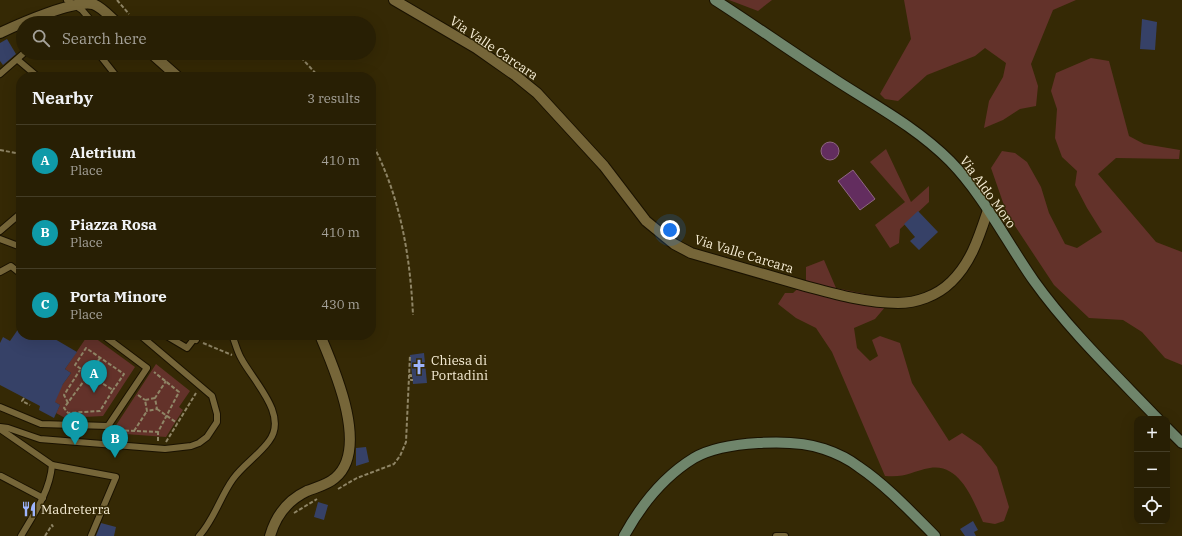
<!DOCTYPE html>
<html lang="en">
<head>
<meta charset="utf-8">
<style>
	:root { --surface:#281f04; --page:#342c13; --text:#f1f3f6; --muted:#a5a29a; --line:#443d26; --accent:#9db4fd }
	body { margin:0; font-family:"IBM Plex Serif",serif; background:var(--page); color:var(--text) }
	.controls { position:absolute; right:12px; bottom:12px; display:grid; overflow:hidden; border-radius:8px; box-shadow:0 4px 16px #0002 }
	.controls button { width:36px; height:36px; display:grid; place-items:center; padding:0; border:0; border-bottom:1px solid var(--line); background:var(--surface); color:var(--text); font:20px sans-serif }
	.you { position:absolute; left:670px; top:230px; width:14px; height:14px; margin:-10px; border:3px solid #fff; border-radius:50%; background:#1a73e8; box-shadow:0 0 0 6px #1a73e833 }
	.badge { display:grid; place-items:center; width:26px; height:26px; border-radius:50%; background:var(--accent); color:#fff; font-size:13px; font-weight:700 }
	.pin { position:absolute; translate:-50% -33px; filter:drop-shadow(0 1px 2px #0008) }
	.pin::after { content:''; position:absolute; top:21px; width:14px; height:12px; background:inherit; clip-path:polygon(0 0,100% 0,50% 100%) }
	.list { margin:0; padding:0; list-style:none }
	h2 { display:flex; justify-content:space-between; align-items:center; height:52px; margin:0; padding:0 16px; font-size:17px }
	h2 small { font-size:13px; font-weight:400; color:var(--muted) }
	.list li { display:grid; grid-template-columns:26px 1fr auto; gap:12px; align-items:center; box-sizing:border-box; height:72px; padding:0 16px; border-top:1px solid var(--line) }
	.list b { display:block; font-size:15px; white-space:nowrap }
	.list p { margin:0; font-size:13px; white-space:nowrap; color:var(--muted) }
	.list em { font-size:13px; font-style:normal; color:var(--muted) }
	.icon { flex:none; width:22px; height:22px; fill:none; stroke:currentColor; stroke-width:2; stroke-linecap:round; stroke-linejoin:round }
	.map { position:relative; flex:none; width:1182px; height:536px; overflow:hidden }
	.search { position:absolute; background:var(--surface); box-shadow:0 4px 16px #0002; left:16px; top:16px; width:360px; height:44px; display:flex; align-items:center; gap:10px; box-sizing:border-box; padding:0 14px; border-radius:22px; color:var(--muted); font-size:15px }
	.panel { position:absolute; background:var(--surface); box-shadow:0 4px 16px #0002; left:16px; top:72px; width:360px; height:268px; border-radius:16px }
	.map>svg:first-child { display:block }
</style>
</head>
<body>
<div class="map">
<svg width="1182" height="536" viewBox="0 0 1182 536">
	<rect width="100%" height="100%" fill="#352905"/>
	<g fill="#63322a">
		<path d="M729 0H772L758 11Z"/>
		<path d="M904 0H1076L1053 10 1031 64 1038 86 1036 106 1020 109 1003 120 984 128 989 101 1003 77 1006 63 985 48 975 56 927 75 898 101 885 99 880 94 911 39Z"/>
		<path d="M1091 58 1109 61 1129 136 1144 144 1180 150 1179 159 1116 158 1098 174 1156 242 1182 252V365L1165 358 1142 332 1123 320 1089 318 1054 285 1007 214 991 168 1002 151 1015 153 1027 162 1041 187 1049 213 1065 244 1077 248 1102 232 1087 208 1075 185 1077 171 1062 157 1055 138 1057 109 1051 91 1056 73Z"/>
		<path d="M886 149 911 202 929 186V202L900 229 899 243 890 248 875 225 905 202 870 162Z"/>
		<path d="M824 260 836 288 880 297 886 306 875 319 854 328 857 348 870 361 878 356 872 340 880 336 900 343 912 383 949 441 962 433 981 446 997 467 1009 507 1004 521 995 524 983 522C973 500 960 463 930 468 912 471 906 478 885 476L832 352 816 328 796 318 778 304 785 293H793L806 281V267Z"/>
		<path d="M88 335H91L135 367 103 416 65 418 56 413 60 405 51 400 71 373 65 369Z"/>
		<path d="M156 364 190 391 179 407 183 410 166 437 111 433Z"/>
	</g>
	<g fill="#632d5f" stroke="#8f6782">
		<circle cx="830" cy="151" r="9"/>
		<path d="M853 170 875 199 860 210 838 181Z"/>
	</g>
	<g fill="#364167">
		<path d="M1142 19 1157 22 1155 50 1140 49Z"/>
		<path d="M7 39 16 54 3 65 0 61V43Z"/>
		<path d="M918 211 938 232 919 250 910 241 915 237 904 224Z"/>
		<path d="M21 325V335H48L77 352 65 369 71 373 63 384 55 402 60 405 54 418 39 410 40 406 0 385V343L3 337 10 341Z"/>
		<path d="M424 353 427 383 413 384 410 355Z"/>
		<path d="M366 447 369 462 356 466V448Z"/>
		<path d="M318 502 328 505 324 520 314 517Z"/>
		<path d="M973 521 978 530 974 532 976 536H965L960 529Z"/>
		<path d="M101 523 116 527 114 536H96Z"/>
	</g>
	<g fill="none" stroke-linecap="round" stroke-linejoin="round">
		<g stroke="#1a1200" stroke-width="8">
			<g id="lane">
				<path d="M67 0 82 10 93 23"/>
				<path d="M98 53 117 77"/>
				<path d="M18 60 38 77"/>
				<path d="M0 74 24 53"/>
				<path d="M0 231 21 213"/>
				<path d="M0 239 21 247"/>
				<path d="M0 272 11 266 21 274"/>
				<path d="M165 335 187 348 194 339 196 340"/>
				<path d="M0 407 41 424 108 426 147 368 103 335"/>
				<path d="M0 427 8 428 40 439 165 449 191 446 199 443 207 437 217 422V414L212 396 140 335"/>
				<path d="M0 429 52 465 116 477 91 536"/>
				<path d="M1 476 43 498"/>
				<path d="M21 536C34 514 50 491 52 465"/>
				<path d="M199 536C214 520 220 497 233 479 243 465 259 455 269 441 289 415 253 381 241 358 237 351 235 342 232 335"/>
				<path d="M776 536H785"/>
			</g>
		</g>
		<g stroke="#1a1200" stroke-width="12">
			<g id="street">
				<path d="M394 0 476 48 516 76 537 93 604 166 646 221 674 244 691 253C729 264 767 275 805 286 835 294 866 303 898 303 916 303 937 296 951 282 971 263 979 237 988 210"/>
				<path d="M0 33C19 24 73 0 93 4 102 7 110 17 117 23"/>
				<path d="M151 53 178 77"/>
				<path d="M270 536C276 515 288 500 307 491 317 487 327 485 335 478 370 449 334 368 320 335"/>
			</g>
		</g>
		<g stroke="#1a1200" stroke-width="12">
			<g id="secondary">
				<path d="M715 0C754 25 792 52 831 77 872 104 915 126 950 161 984 196 1006 241 1034 281 1069 330 1116 375 1158 419"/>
				<path d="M1167 428 1182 443"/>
				<path d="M624 536C641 505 663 477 694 458 723 441 793 438 824 449 836 453 850 460 859 467 887 486 911 512 935 536"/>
			</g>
		</g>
		<g stroke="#8f8566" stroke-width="2" stroke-dasharray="4 2" stroke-linecap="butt">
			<path d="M117 0 129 14"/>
			<path d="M297 53 319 77"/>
			<path d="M371 141C400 195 410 254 413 315"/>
			<path d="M0 150 21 154"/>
			<path d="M203 343 232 355"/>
			<circle cx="89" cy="375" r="4"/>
			<path d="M91 371 100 358"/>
			<path d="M86 372 75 365 86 348 124 374 113 390"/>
			<path d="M409 375H411V380H413"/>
			<path d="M86 378 64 408 68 413 100 411 113 390 92 377"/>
			<path d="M138 395 145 400"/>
			<path d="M24 398 22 401 30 405"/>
			<path d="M155 398 145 400 147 411 157 409 155 398 166 381"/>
			<path d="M68 403 64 395 80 370"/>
			<path d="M157 409 177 423"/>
			<path d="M113 430 158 432 179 392 154 372"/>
			<path d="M134 431 147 411"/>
			<path d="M158 441V432"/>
			<path d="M166 442 196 393"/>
			<path d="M338 489 357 478 394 464 400 456 406 442 410 355"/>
			<path d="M294 513 317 499"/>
			<path d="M45 536 52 525 53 527"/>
		</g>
		<use href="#lane" stroke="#766639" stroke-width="6"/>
		<use href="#street" stroke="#766639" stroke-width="10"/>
		<use href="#secondary" stroke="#6f856b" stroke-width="10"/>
	</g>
	<defs>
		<g id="church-bare" transform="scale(1.2)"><path d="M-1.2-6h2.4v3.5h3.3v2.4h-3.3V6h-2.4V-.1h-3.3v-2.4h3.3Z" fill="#9db4fd" stroke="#352905" stroke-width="2.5" paint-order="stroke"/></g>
		<g id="restaurant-bare" transform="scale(1.2)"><path d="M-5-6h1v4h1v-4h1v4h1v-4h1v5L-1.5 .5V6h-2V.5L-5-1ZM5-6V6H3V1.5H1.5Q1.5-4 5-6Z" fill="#9db4fd" stroke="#352905" stroke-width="2.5" paint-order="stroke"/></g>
	</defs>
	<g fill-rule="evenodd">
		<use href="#church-bare" x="419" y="367"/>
		<use href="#restaurant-bare" x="29" y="509"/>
	</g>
	<g text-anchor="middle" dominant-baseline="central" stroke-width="3" stroke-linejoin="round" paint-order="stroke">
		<g font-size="13" fill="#f6edd5" stroke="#352905">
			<text transform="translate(494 48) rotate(34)">Via Valle Carcara</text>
			<text transform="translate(988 192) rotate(54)">Via Aldo Moro</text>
			<text transform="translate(744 254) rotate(17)">Via Valle Carcara</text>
		</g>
		<g font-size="13" fill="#f6edd5" stroke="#352905" text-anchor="start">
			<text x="431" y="360">Chiesa di<tspan x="431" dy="15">Portadini</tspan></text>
			<text x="41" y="509">Madreterra</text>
		</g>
	</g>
</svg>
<div class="controls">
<button>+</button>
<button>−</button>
<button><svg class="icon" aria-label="locate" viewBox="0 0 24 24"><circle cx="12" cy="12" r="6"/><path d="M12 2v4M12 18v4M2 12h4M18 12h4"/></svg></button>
</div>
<div class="you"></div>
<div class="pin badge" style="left:94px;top:393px;background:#0f9aa8">A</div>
<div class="pin badge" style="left:115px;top:458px;background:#0f9aa8">B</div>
<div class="pin badge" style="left:75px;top:445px;background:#0f9aa8">C</div>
<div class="search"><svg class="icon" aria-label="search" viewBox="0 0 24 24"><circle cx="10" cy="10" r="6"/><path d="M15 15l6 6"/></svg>Search here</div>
<section class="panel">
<h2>Nearby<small>3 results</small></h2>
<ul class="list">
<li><span class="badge" style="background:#0f9aa8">A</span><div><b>Aletrium</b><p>Place</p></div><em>410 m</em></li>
<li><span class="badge" style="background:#0f9aa8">B</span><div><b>Piazza Rosa</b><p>Place</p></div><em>410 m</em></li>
<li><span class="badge" style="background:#0f9aa8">C</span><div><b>Porta Minore</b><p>Place</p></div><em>430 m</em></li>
</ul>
</section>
</div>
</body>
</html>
